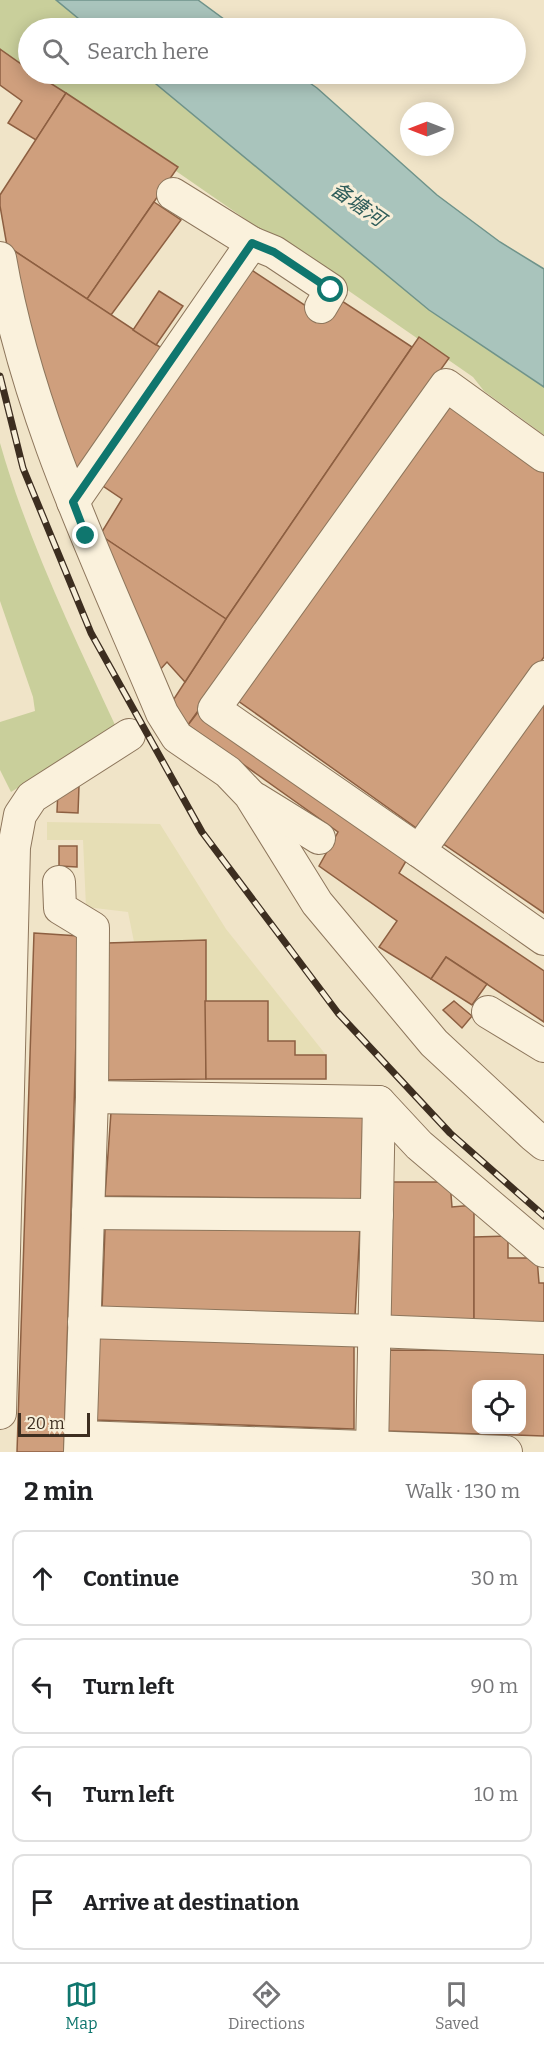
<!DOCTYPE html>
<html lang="en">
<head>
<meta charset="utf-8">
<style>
	:root { --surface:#fff; --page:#f2f2f2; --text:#202124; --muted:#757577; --line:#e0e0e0; --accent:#0f766e }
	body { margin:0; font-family:Bitter,"Noto Sans SC",serif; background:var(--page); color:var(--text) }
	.controls { position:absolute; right:18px; bottom:18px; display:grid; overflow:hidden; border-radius:12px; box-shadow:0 3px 15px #0003 }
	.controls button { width:54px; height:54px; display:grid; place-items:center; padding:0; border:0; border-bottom:2px solid var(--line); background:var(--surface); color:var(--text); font:30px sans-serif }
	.compass { position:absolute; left:400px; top:102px; width:54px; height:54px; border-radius:50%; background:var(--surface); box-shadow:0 3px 15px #0003; rotate:270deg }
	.scale { position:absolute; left:18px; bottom:15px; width:72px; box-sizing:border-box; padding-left:6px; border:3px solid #3d2e20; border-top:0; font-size:16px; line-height:21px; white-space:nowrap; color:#3d2e20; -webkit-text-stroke:4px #f7eed8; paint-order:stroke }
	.stop { position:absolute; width:18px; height:18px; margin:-14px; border:4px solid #0f766e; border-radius:50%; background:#fff }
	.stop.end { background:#0f766e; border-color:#fff; box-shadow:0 2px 6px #0008 }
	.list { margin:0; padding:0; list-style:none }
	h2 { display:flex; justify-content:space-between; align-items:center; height:78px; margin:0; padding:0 24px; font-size:26px }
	h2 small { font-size:20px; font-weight:400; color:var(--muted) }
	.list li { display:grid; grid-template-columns:39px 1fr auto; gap:18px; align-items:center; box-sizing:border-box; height:96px; margin:0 12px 12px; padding:0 12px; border:2px solid var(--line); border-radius:12px }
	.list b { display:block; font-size:22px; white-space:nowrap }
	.list em { font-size:20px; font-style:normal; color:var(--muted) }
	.icon { flex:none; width:33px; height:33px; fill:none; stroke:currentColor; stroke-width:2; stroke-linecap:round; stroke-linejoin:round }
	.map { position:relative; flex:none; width:544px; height:1452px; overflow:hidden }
	.search { position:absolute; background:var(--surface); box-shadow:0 3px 15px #0003; left:18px; right:18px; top:18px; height:66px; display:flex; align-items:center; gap:15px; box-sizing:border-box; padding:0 21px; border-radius:33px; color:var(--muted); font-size:22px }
	.sheet { height:510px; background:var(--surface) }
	nav { display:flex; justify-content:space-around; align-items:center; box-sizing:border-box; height:84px; border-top:2px solid var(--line); background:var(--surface); font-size:16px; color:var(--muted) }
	nav a { display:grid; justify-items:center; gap:3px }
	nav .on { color:var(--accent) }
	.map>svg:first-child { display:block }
</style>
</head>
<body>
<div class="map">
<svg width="544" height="1452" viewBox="0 0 544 1452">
	<rect width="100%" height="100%" fill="#f0e4c8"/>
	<path fill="#e6deb5" d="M47 822 160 824 226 929 326 1055H295L268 1041 267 1001H205V940L134 942 128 912 86 907 83 840H47Z"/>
	<g fill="#c9cf9b">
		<path d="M0 0H56L90 28H28V69L0 49Z"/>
		<path d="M36 74H144L429 310 544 387V435L484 391 473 377Z"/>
		<path d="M0 443C28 541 73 634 116 727L11 792 0 770V722L35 711 33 697 0 601Z"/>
	</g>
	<g fill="#a9c4bc" stroke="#6f938a" stroke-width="1.5">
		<path d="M56 0H198L236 28H90Z"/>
		<path d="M144 74H297L317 88 437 195 500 242 544 269V387L429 310Z"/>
	</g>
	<g fill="#cf9f7d" stroke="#8d5f41" stroke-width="1.5" fill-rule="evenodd">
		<path d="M0 49 28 69V74H36L66 93 36 140 8 123 22 101 0 85Z"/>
		<path d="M66 93 178 167 87 299 7 246 0 206V195Z"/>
		<path d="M154 202 181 220 111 315 87 299Z"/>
		<path d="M7 246 166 351 77 475 32 350Z"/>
		<path d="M247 267 327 320 342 301 412 347 226 619 100 535 122 499 97 482Z"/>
		<path d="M159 291 183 306 156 345 133 330Z"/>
		<path d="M419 337 449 358 188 725 168 708 226 619Z"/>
		<path d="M444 400 544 471V657L422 832 234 698Z"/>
		<path d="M100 535 226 619 185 682 167 662 156 674Z"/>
		<path d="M544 698V913L442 843Z"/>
		<path d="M198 712 409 856 399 873 544 971V1022L446 957 431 979 379 947 397 921 319 866 338 832 188 725Z"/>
		<path d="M79 786 78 813 57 812 58 788Z"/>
		<path d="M59 846H77V867L59 866Z"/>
		<path d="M34 933 79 936 64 1452H17Z"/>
		<path d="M206 940V1079L105 1080 107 943Z"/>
		<path d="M446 957 487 984 472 1005 431 979Z"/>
		<path d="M205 1001H268V1041H295V1055H326V1079H206Z"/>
		<path d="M454 1001 472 1016 462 1028 443 1010Z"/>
		<path d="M111 1112 363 1113 361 1199 105 1196Z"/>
		<path d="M387 1182H450L452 1207 474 1205V1322L384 1319Z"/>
		<path d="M360 1228 355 1316 102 1309 105 1229Z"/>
		<path d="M508 1236V1258H537L539 1283H544V1323L474 1322V1237Z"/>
		<path d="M98 1336 354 1341V1429L96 1420Z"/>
		<path d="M388 1350 544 1351V1436L387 1431ZM476 1384H522V1430H476Z"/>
	</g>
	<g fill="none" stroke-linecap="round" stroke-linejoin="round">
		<g stroke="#8d765c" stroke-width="34">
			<g id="minor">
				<path d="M252 243 274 252 331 290 321 307"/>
				<path d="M0 258C28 419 100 564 162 713L177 737 228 772 250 795 317 903 434 1043 533 1135 544 1144"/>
				<path d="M73 502 252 243 173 194"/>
				<path d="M544 677 419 851 544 939"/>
				<path d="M256 799 319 838"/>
				<path d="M419 851 214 709 446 385 544 456"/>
				<path d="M59 882 60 908 93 928 92 1097 80 1452"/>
				<path d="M488 1012 544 1046"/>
				<path d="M92 1097 379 1102 372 1452"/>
				<path d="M379 1102 419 1145 544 1251"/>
				<path d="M88 1213 377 1215"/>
				<path d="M84 1322 374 1331 544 1338"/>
				<path d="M0 1413 14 847 20 815 32 797 129 735"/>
				<path d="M81 1437 506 1452"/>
			</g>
		</g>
		<use href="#minor" stroke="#faf1dc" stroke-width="32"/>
		<g stroke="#3d2e20" stroke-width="7">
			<path id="rail" d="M0 376 23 468 91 633 202 832 338 1013 450 1133 544 1216"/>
		</g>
		<use href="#rail" stroke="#f7eed8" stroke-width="4.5" stroke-dasharray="14" stroke-linecap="butt"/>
	</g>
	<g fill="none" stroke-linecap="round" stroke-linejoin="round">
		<path stroke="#0f766e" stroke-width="8" d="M86 536 73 502 252 243 274 252 331 290"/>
	</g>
	<g text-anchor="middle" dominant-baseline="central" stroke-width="6" stroke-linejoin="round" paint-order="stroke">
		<g font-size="20" font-style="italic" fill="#2f5d5a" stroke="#f7eed8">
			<text transform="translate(358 204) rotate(35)">备塘河</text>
		</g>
	</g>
</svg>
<div class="controls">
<button><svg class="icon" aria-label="locate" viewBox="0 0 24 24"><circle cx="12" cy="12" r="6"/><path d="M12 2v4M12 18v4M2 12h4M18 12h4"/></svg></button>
</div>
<svg class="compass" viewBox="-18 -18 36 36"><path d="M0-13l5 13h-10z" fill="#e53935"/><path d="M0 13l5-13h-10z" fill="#757577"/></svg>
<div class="scale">20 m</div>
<div class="stop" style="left:331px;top:290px"></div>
<div class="stop end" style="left:86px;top:536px"></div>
<div class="search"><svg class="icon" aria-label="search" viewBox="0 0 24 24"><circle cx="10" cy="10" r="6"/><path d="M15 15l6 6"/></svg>Search here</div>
</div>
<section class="sheet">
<h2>2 min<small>Walk · 130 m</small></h2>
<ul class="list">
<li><svg class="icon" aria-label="ahead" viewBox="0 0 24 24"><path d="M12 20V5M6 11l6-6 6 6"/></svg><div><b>Continue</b></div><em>30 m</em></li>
<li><svg class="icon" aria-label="left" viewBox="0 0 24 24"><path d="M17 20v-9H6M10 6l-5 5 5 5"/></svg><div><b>Turn left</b></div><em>90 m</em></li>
<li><svg class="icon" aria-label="left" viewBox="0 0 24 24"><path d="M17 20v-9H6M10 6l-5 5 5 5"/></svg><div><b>Turn left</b></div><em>10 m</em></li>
<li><svg class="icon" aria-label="arrive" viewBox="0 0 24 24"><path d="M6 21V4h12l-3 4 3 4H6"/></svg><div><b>Arrive at destination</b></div></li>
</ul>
</section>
<nav>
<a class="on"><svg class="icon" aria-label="map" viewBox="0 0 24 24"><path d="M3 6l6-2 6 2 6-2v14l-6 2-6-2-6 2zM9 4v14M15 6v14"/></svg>Map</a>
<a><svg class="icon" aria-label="directions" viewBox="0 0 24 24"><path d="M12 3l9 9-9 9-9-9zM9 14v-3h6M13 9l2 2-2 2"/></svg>Directions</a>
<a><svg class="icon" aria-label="saved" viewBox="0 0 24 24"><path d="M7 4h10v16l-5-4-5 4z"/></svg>Saved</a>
</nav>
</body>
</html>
